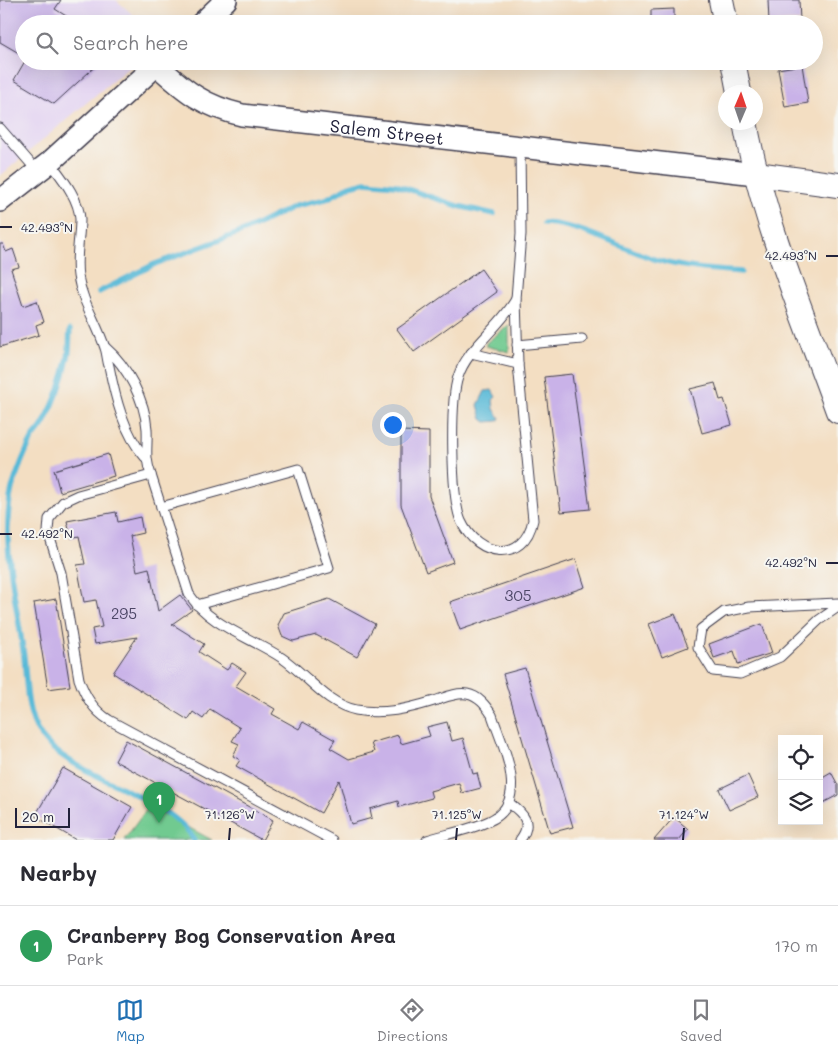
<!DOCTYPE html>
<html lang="en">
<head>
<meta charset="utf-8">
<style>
	:root { --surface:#fff; --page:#f7f7f7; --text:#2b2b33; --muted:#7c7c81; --line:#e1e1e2; --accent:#1f6fb2 }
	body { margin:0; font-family:Mali,sans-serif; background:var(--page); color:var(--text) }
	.controls { position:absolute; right:15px; bottom:15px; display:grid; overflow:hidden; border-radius:0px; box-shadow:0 5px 20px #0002 }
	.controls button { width:45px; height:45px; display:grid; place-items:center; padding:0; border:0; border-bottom:1px solid var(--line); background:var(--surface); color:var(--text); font:25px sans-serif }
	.compass { position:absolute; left:718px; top:85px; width:45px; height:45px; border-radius:50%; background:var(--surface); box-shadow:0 5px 20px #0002; rotate:2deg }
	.scale { position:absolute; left:15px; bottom:12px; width:55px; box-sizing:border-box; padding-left:5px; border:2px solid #22223b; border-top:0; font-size:14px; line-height:18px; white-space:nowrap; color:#22223b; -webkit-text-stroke:4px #f6f6f2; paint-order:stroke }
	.you { position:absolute; left:392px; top:424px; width:18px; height:18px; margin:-12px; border:4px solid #fff; border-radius:50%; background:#1a73e8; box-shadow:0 0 0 8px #1a73e833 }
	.badge { display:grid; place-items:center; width:32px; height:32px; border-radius:50%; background:var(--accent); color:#fff; font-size:16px; font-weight:700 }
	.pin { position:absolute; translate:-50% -41px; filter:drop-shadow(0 1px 2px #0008) }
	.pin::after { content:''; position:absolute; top:26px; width:18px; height:15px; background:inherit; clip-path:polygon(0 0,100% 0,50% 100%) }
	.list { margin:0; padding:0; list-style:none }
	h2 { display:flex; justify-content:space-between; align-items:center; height:65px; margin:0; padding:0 20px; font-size:21px }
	h2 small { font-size:16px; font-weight:400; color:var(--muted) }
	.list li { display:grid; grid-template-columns:32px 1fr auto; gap:15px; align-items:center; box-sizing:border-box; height:80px; padding:0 20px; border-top:1px solid var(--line) }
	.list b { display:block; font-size:19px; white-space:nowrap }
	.list p { margin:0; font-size:16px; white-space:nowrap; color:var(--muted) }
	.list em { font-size:16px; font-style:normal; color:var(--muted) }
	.icon { flex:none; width:28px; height:28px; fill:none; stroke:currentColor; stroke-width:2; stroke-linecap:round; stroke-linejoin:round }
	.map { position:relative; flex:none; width:838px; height:840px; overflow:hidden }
	.search { position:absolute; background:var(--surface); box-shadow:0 5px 20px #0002; left:15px; right:15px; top:15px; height:55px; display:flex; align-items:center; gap:12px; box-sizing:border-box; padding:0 18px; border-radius:28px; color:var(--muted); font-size:19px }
	.sheet { height:145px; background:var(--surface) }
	nav { display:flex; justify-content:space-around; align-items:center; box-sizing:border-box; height:70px; border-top:1px solid var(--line); background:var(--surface); font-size:14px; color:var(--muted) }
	nav a { display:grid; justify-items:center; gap:2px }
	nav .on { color:var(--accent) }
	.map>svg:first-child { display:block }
</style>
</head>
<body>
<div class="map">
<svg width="838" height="840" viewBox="0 0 838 840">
	<rect width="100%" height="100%" fill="#f6f6f2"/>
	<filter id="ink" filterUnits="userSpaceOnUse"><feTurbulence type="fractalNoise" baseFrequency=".02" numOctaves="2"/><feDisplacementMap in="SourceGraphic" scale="10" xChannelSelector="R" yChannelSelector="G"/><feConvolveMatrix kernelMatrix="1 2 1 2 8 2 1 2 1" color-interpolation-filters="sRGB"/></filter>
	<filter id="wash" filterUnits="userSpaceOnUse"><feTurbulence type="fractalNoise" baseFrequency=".0096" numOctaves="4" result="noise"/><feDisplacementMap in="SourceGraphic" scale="20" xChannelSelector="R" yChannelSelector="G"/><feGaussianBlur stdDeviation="1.12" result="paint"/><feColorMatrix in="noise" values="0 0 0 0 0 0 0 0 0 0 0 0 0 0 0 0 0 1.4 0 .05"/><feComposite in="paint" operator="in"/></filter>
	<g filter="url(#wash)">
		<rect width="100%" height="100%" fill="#f3dec2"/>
		<path fill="#e3d3f2" d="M0 0H116L144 24H24V61H136L0 176Z"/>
		<g fill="#71ca90" stroke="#4a7666">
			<path d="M509 325V352L486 346V343Z"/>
			<path d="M149 806 212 840H124Z"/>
		</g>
		<path fill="#59b9d7" stroke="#3e6e89" d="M492 390 496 397 493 400 494 409 500 418 498 421 486 422 482 419 478 405 485 391Z"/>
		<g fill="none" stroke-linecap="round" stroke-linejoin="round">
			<g stroke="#59b9d7" stroke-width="5.5">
				<path d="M544 223C583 225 620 248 657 260 683 268 713 270 741 272"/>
				<path d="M99 292 155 264 244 231 295 206 326 199 350 186 366 182 396 185 458 206 494 214"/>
				<path d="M70 330C69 339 70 348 68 357 64 378 55 402 45 421 42 428 36 433 32 439 24 454 17 473 12 488 0 542 17 603 24 657 27 685 25 722 47 743 83 780 173 799 194 840"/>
			</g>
		</g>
		<g id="blocks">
			<g fill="#c9b2e8">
				<path d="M0 0H61L55 9 79 24H24V56L0 42Z"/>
				<path d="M768 0H799L800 21 769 22Z"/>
				<path d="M674 9V24H651V10Z"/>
				<path d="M25 61H101L54 104 14 80Z"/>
				<path d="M802 65 808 103 785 107 778 69Z"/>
				<path d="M0 244H3L6 252 13 249 19 267 11 269 23 306 37 301 44 322 36 325 39 335 0 347Z"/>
				<path d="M481 269 497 292 414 352 397 329Z"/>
				<path d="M572 374 590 509 561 512 544 377Z"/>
				<path d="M715 383 720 400 724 399 732 425 702 433 690 389Z"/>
				<path d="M401 431 429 432V496L453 562 426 572 401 505Z"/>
				<path d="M108 454 114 476 60 492 54 470Z"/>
				<path d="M116 512 118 522 140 517 143 533 130 536 137 571 149 568 158 611 180 595 192 610 172 624 204 644 199 652 227 670 232 663 246 672 236 686 275 709 272 714 299 729 303 722 335 740 330 748 349 759 374 752 371 743 398 735 401 744 430 736 427 727 447 722 452 741 463 738 473 774 477 773 481 788 462 793 459 783 430 791 432 798 399 807 398 801 370 809 372 818 351 824 339 780 321 813 236 766 240 760 233 756 239 744 232 741 240 728 210 709 203 719 193 712 188 720 113 673 137 637 95 644 92 629 102 627 96 600 84 602 77 565 85 564 79 536 71 538 67 521Z"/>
				<path d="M576 559 585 587 460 630 450 602Z"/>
				<path d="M56 599 70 686 48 689 34 603Z"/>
				<path d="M329 599 375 624 357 657 316 635 293 641 282 636 278 625 284 613Z"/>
				<path d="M675 614 688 647 662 657 649 624Z"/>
				<path d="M762 624 772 653 738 664 734 651 714 658 709 644Z"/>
				<path d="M525 668 573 827 550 833 503 674Z"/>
				<path d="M126 740 273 820 262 840 115 761Z"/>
				<path d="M63 768 132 807 113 840H76L35 816Z"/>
				<path d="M831 772 838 785V795L819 805V779Z"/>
				<path d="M748 775 758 797 729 810 719 789Z"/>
				<path d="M674 817 688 829 679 840H654Z"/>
			</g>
		</g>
	</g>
	<g filter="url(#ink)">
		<use href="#blocks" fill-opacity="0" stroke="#413e4f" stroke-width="1"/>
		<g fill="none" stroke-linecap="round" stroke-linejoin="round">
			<g stroke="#413e4f" stroke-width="11">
				<g id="service">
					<path d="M0 128 38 172"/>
					<path d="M50 162C62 178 79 198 80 219 80 238 75 257 78 276 82 302 97 323 105 348 107 353 107 360 109 366 115 397 124 434 145 457"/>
					<path d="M516 299 518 364 533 520C524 564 477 557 461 521 451 498 450 401 458 377 467 348 500 328 516 299Z"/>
					<path d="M516 299 521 234 520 147"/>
					<path d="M517 345 582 339"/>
					<path d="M106 348C127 366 145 400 147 429 148 449 144 455 151 475L189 594C211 627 251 637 282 658 306 674 326 704 356 710 383 715 408 709 434 701 444 698 456 692 467 694 479 696 486 706 492 715 502 746 532 802 489 821 470 830 447 834 427 840"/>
					<path d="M471 353 518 364"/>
					<path d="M151 475 78 495 63 502 49 519 48 532 61 573 79 679C85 696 93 710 109 720L332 840"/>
					<path d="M161 507 298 469 329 568 197 605"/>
					<path d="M838 603 749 607 724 612 701 629 698 647 713 671 740 674 780 657 819 620 838 607"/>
					<path d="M509 803C524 814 533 823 520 840"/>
				</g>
			</g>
			<g stroke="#413e4f" stroke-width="24">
				<g id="tertiary">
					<path d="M201 24 226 0"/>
					<path id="s1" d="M157 65C186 92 204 106 242 115L756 174"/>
					<path d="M0 201 50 162 161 61"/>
				</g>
			</g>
			<g stroke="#413e4f" stroke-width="26">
				<g id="secondary">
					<path d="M721 0 726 24"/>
					<path d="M733 61 739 92"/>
					<path d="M745 122C763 222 804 317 838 411"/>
					<path d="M756 174 838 185"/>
				</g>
			</g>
			<use href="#service" stroke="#fff" stroke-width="9"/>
			<use href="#tertiary" stroke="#fff" stroke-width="21"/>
			<use href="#secondary" stroke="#fff" stroke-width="24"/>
		</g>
	</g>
	<path fill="none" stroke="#22223b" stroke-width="2" d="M0 227H12M826 256H838M0 534H12M826 563H838M229 840 230 828M456 840 457 828M683 840 684 828"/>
	<g text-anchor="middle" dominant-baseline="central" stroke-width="4" stroke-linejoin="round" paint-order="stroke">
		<g font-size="15" fill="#4c4666">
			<text x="518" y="595">305</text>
			<text x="124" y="613">295</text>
		</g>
		<g font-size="18" fill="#22223b" stroke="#f6f6f2">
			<text stroke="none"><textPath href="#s1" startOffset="246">Salem Street</textPath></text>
		</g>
	</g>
	<g font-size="12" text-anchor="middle" fill="#22223b" stroke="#f6f6f2" stroke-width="4" stroke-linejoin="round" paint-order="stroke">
		<text x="47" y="232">42.493°N</text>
		<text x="791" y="260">42.493°N</text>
		<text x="47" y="538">42.492°N</text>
		<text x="791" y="567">42.492°N</text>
		<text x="230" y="819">71.126°W</text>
		<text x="457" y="819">71.125°W</text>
		<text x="684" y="819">71.124°W</text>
	</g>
</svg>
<div class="controls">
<button><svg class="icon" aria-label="locate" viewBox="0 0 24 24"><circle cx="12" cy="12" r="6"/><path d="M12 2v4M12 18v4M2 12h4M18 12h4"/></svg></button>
<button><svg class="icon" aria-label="layers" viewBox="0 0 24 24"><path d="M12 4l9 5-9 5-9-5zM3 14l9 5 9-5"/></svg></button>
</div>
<svg class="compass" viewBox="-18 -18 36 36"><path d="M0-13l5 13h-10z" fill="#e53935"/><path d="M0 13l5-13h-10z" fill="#7c7c81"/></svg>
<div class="scale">20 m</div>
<div class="you"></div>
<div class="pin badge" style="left:159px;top:823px;background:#2e9e5b">1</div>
<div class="search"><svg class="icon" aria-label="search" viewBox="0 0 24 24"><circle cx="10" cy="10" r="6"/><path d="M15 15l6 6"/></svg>Search here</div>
</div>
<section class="sheet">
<h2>Nearby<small></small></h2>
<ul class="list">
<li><span class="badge" style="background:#2e9e5b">1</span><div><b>Cranberry Bog Conservation Area</b><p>Park</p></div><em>170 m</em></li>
</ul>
</section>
<nav>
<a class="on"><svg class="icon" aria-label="map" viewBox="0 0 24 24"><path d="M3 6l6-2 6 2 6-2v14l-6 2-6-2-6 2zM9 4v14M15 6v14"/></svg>Map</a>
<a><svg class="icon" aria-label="directions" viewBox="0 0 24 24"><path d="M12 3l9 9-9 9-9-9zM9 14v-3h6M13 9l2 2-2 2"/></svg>Directions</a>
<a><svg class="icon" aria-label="saved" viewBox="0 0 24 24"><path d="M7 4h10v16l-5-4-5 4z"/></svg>Saved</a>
</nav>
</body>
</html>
